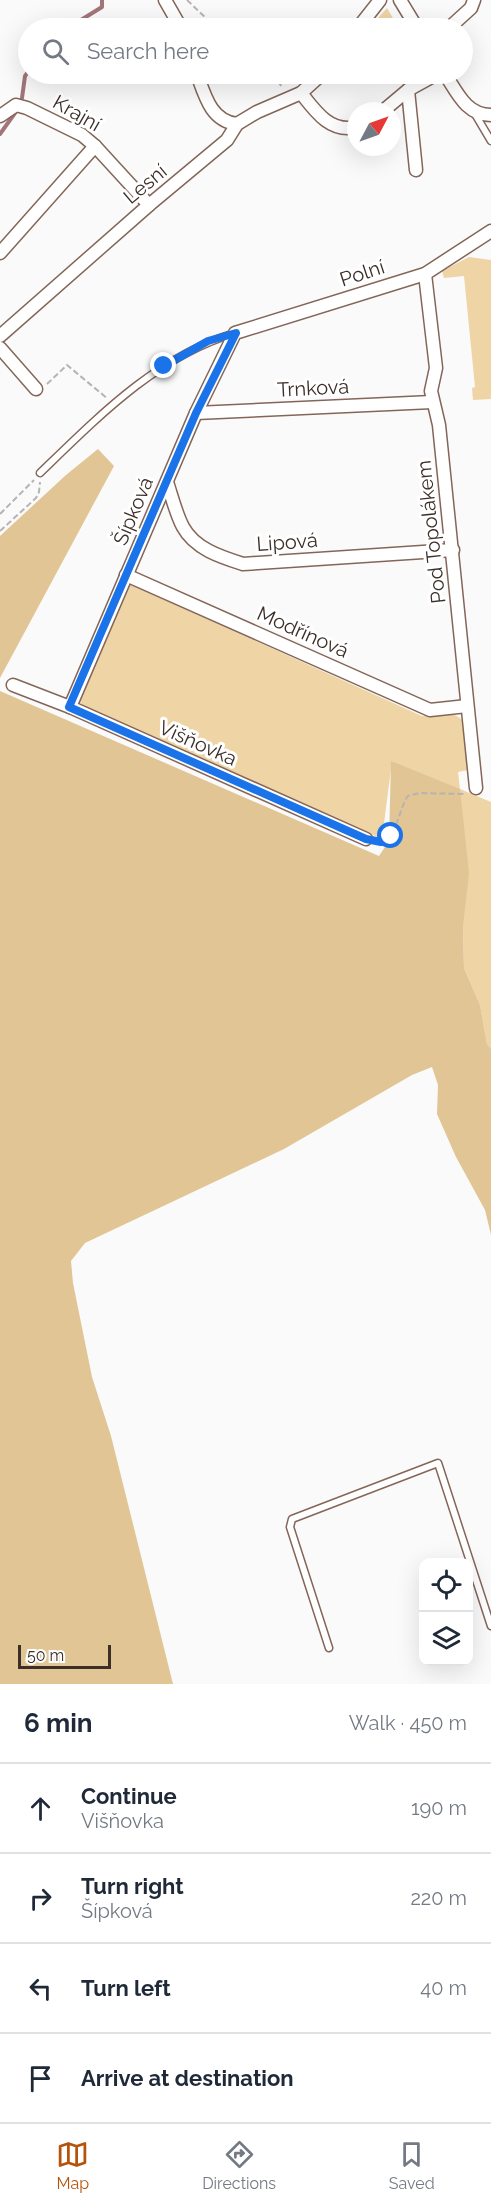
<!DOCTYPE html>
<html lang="en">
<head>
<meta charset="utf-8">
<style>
	:root { --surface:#fff; --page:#f2f2f3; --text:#1f2937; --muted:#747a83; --line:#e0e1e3; --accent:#b45309 }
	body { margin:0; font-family:Raleway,sans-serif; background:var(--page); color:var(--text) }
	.controls { position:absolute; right:18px; bottom:18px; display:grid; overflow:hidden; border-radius:12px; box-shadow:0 6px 24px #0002 }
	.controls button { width:54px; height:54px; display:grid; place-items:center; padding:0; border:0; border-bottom:2px solid var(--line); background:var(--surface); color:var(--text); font:30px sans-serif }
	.compass { position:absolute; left:347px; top:102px; width:54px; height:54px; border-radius:50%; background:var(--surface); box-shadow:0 6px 24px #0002; rotate:49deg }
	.scale { position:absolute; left:18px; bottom:15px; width:93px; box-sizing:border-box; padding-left:6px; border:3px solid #3c2f29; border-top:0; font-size:16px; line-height:21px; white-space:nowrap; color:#3c2f29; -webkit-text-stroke:4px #fff; paint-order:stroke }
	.stop { position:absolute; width:18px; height:18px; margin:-14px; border:4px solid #1a73e8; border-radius:50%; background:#fff }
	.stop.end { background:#1a73e8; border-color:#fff; box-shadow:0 2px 6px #0008 }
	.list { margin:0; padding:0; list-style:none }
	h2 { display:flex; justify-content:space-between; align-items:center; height:78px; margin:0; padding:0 24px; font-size:26px }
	h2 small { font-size:20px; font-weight:400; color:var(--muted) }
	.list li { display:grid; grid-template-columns:39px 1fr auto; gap:18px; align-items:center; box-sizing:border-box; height:90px; padding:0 24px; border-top:2px solid var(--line) }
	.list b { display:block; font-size:22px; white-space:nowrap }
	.list p { margin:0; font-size:20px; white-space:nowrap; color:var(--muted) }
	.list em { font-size:20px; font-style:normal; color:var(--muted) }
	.icon { flex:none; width:33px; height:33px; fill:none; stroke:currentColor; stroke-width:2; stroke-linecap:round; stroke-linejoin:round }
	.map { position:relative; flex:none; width:491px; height:1684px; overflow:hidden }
	.search { position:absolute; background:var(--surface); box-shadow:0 6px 24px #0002; left:18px; right:18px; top:18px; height:66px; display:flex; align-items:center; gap:15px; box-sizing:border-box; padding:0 21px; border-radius:33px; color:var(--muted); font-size:22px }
	.sheet { height:438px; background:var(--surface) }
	nav { display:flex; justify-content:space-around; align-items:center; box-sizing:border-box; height:84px; border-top:2px solid var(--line); background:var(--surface); font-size:16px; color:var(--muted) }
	nav a { display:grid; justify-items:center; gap:3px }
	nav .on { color:var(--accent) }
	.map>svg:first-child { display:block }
</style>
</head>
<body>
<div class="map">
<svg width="491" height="1684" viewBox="0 0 491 1684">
	<rect width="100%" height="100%" fill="#fafafa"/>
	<g fill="#efd4a5">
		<path d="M387 8 399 28H372V25Z"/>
		<path d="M469 257 491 260V399L473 400 472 388 475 387 464 276 444 278 442 271Z"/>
		<path d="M127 583 422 716C436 715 455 708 464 723L468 770 458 772 460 789 491 802V1049L487 1044 480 1005 464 968 463 926 392 761 382 839 82 705 79 700Z"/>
	</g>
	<g fill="#e1c594">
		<path d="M98 449 114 466 0 678V536L66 475Z"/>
		<path d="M0 691 379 856 389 841 391 761 460 789 469 873 463 926 464 968 480 1005 487 1044 491 1049V1235L485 1210 456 1157 437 1114 438 1085 432 1067 412 1075 284 1149 85 1243 71 1261 73 1283 92 1377 111 1436 173 1684H0Z"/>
	</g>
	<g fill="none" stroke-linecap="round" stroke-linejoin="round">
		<g stroke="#a2757a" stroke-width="4">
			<path d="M68 28 102 7V0"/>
			<path d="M22 98 25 76 28 72"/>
			<path d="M0 134 15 113"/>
		</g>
		<g stroke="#846659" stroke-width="9">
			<g id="lane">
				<path d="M475 114 491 141"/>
				<path d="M40 473C97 418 157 356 235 333"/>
				<path d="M329 1648 290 1527 292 1519 438 1463 491 1626"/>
			</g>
		</g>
		<g stroke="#846659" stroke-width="15">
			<g id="street">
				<path d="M165 0 181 28"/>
				<path d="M400 0 417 28"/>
				<path d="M358 28 380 0"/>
				<path d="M449 28 471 8 474 0"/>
				<path d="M197 74C205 96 211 121 237 124"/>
				<path d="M445 74C457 92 466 115 491 115"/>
				<path d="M408 90 416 170"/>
				<path d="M301 93C315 111 330 133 356 127"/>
				<path d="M383 111 408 90 437 74"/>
				<path d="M0 116 16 105 27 108 82 135 95 146 149 205"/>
				<path d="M0 253 95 146"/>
				<path d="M425 274 436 368 431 391 439 425 476 788"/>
				<path d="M0 336 149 205 227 140 237 124 257 112 301 93 322 74"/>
				<path d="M0 348 36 389"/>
				<path d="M196 413 432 402"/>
				<path d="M167 482C172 497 176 514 183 527 195 549 221 557 243 564L453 550"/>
				<path d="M126 575 430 710 467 706"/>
				<path d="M13 685 70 707 366 839"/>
				<path d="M70 707 196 413 235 333 425 274 491 231"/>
			</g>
		</g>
		<g stroke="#b8b3b1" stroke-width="2" stroke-dasharray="6 3" stroke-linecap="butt">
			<path d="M187 0 210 22 232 28"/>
			<path d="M272 74 283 88"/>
			<path d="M47 384 67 365 108 399"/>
			<path d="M0 514 34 480"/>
			<path d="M0 531 36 498 39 492 40 482"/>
			<path d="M377 841C397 843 398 809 408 796L419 793 464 794"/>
		</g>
		<use href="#lane" stroke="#fff" stroke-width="6"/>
		<use href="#street" stroke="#fff" stroke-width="12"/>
	</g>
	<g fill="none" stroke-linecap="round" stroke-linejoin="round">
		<path stroke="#1a73e8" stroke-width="8" d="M164 366 208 341 236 333 196 413 69 707 366 839 381 842 391 836"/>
	</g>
	<g text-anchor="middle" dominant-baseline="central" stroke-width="6" stroke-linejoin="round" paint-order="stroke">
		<g font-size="20" fill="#3c2f29" stroke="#fff">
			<text transform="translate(77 113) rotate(30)">Krajní</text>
			<text transform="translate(145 184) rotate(-40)">Lesní</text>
			<text transform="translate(362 273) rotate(-18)">Polní</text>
			<text transform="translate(313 388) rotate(-3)">Trnková</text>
			<text transform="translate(133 511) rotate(-67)">Šípková</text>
			<text transform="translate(431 532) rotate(-96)">Pod Topolákem</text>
			<text transform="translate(287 542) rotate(-4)">Lipová</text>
			<text transform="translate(303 632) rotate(24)">Modřínová</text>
			<text transform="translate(198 743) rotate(24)">Višňovka</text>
		</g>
	</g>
</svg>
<div class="controls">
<button><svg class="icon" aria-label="locate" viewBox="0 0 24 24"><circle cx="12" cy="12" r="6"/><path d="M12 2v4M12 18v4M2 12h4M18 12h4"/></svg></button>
<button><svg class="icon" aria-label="layers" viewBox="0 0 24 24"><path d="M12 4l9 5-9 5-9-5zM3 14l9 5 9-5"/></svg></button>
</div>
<svg class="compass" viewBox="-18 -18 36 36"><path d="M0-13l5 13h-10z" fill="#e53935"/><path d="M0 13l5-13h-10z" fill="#747a83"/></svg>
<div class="scale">50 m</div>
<div class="stop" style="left:391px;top:836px"></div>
<div class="stop end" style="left:164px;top:366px"></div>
<div class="search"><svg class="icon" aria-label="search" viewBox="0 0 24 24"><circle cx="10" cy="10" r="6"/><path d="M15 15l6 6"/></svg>Search here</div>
</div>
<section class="sheet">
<h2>6 min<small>Walk · 450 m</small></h2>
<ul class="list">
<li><svg class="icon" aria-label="ahead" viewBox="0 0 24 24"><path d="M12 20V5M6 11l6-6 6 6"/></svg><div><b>Continue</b><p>Višňovka</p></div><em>190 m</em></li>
<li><svg class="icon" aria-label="right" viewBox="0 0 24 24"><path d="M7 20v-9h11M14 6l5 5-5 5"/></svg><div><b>Turn right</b><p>Šípková</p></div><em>220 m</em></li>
<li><svg class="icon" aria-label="left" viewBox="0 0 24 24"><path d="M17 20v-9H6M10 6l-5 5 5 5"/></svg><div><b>Turn left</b></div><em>40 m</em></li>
<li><svg class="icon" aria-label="arrive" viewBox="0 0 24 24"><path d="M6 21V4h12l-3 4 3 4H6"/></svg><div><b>Arrive at destination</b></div></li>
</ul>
</section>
<nav>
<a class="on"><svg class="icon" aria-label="map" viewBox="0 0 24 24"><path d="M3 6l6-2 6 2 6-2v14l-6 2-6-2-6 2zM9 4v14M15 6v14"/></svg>Map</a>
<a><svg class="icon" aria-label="directions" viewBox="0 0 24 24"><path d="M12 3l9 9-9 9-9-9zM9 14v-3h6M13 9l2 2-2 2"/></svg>Directions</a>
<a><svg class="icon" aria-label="saved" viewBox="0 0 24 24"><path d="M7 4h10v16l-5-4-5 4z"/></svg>Saved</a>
</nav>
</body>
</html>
